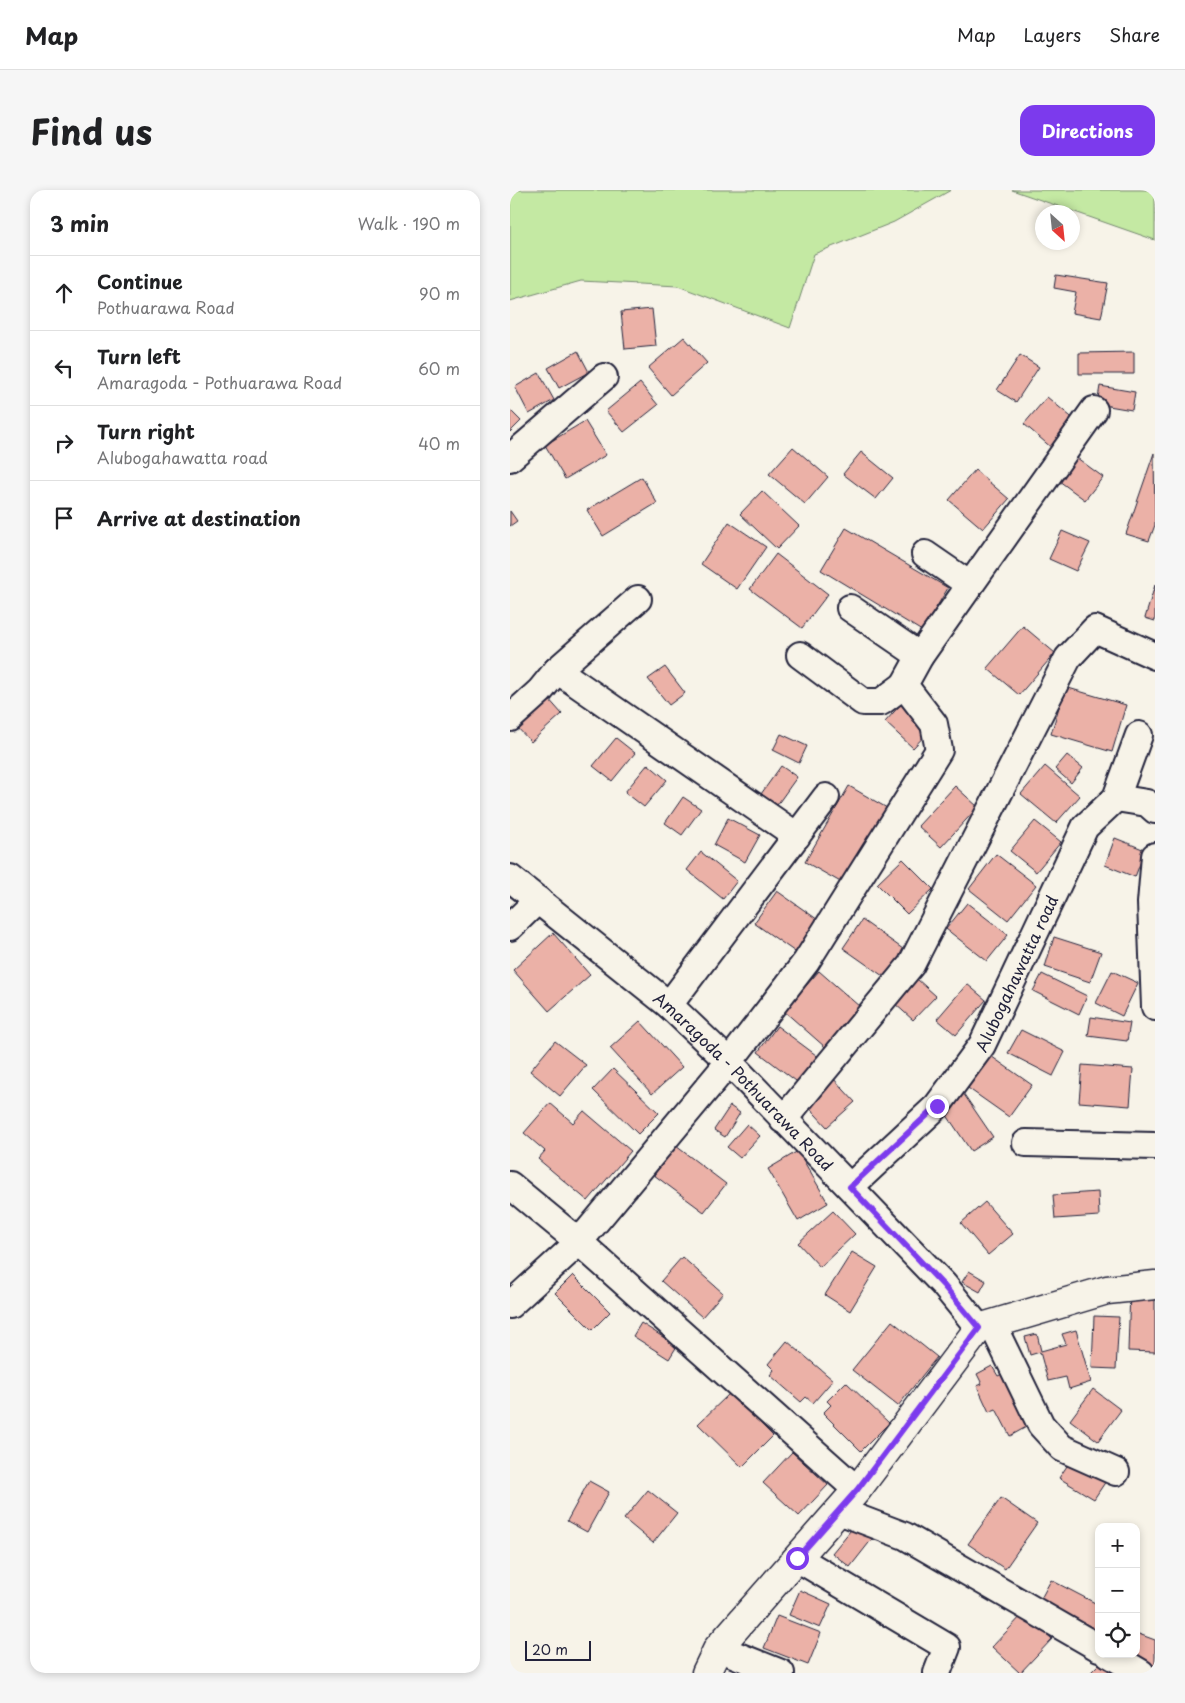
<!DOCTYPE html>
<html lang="en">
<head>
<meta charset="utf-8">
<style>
	:root { --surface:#fff; --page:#f6f6f6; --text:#202124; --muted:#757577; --line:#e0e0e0; --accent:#7c3aed }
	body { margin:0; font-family:"Playpen Sans",sans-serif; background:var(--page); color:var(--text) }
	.controls { position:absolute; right:15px; bottom:15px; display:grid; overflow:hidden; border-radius:10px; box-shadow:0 2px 8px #0003 }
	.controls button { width:45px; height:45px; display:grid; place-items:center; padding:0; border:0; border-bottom:1px solid var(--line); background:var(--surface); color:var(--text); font:25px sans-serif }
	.compass { position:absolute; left:525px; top:15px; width:45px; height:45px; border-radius:50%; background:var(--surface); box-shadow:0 2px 8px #0003; rotate:153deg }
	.scale { position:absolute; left:15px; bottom:12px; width:66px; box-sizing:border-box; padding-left:5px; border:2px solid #22223b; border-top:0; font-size:14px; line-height:18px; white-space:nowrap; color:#22223b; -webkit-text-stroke:4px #f7f3e8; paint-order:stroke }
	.stop { position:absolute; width:15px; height:15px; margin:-11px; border:4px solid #7c3aed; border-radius:50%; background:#fff }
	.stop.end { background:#7c3aed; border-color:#fff; box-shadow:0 1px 5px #0008 }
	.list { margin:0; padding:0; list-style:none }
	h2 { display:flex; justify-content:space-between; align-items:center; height:65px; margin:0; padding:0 20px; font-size:21px }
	h2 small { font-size:16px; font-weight:400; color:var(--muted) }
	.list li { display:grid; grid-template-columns:32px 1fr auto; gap:15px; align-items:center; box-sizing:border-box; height:75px; padding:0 20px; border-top:1px solid var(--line) }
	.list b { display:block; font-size:19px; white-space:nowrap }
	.list p { margin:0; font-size:16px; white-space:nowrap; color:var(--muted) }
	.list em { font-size:16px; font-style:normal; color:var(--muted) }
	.icon { flex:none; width:28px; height:28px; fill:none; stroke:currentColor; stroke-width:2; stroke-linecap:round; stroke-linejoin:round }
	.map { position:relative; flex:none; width:645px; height:1483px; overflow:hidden; border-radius:15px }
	header { display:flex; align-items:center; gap:30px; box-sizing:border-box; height:70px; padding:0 25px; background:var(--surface); border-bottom:1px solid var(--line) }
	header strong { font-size:24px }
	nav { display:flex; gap:28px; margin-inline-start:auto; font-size:18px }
	.intro { display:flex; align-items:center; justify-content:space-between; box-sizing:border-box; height:120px; padding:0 30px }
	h1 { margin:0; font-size:35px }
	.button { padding:12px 22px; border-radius:15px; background:var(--accent); color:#fff; font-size:18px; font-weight:700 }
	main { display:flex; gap:30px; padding:0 30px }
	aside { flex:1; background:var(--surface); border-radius:15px; box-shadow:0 2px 8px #0003 }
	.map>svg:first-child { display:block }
</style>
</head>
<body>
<header>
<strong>Map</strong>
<nav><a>Map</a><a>Layers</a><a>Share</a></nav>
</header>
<div class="intro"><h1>Find us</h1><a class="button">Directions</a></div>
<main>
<aside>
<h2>3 min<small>Walk · 190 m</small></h2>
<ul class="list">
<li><svg class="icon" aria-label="ahead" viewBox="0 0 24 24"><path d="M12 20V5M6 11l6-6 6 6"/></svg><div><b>Continue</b><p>Pothuarawa Road</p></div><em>90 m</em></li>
<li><svg class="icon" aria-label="left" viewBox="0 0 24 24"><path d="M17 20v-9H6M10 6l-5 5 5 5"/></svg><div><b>Turn left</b><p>Amaragoda - Pothuarawa Road</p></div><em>60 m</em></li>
<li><svg class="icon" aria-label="right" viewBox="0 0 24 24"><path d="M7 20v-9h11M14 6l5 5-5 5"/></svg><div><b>Turn right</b><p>Alubogahawatta road</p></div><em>40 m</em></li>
<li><svg class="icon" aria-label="arrive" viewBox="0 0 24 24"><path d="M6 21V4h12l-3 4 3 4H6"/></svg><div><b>Arrive at destination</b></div></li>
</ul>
</aside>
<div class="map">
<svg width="645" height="1483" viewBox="0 0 645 1483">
	<rect width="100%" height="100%" fill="#f7f3e8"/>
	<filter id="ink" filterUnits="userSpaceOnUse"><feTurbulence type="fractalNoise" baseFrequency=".02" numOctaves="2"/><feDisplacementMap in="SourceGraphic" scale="10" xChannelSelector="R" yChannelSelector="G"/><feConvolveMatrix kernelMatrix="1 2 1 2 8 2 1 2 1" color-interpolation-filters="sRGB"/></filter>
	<g filter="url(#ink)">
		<g fill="#c4e9a3" stroke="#73866f">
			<path d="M0 0H441L384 32 304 64 280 138 168 96 71 91 0 111Z"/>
			<path d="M502 0H645V50Z"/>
		</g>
		<g fill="#ebb1a7" stroke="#22223b">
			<path d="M546 85 598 93 591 128 562 123 566 102 544 98Z"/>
			<path d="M142 119 146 156 115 159 111 122Z"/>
			<path d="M174 147 197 173 161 205 138 178Z"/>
			<path d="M68 161 79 182 49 198 38 178Z"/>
			<path d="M624 162V184H569V163Z"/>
			<path d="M510 165 529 177 506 212 487 200Z"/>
			<path d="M29 183 44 210 19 224 5 197Z"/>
			<path d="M130 193 148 215 114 242 96 221Z"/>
			<path d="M590 196 625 202 622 220 587 214Z"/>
			<path d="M537 207 566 231 543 259 514 234Z"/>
			<path d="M0 220 11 231 0 242Z"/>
			<path d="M75 231 96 265 55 289 35 255Z"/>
			<path d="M283 257 318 287 295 314 259 284Z"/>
			<path d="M351 262 383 288 366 309 333 284Z"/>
			<path d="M644 263 645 335 639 351 616 344Z"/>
			<path d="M563 265 593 287 575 310 545 288Z"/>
			<path d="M465 280 499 309 473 339 439 310Z"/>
			<path d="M132 287 147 313 93 346 77 320Z"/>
			<path d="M252 301 289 336 267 359 230 324Z"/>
			<path d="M0 321 7 331 0 336Z"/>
			<path d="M219 332 256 357 227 399 191 374Z"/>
			<path d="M336 338 438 398 412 441 311 380Z"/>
			<path d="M552 341 580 353 566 381 539 369Z"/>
			<path d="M266 364 318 404 292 438 240 399Z"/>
			<path d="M645 395V431L635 428Z"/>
			<path d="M513 436 545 463 509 505 477 478Z"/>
			<path d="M155 477 175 503 159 515 138 489Z"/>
			<path d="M555 497 616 515 602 562 541 544Z"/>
			<path d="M37 507 52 524 21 552 5 535Z"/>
			<path d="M392 513 421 539 403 558 375 532Z"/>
			<path d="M271 544 297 556 289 573 263 560Z"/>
			<path d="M106 548 125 563 102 591 83 576Z"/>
			<path d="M557 565 573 578 561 593 545 579Z"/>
			<path d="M138 574 157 590 134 617 115 602Z"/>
			<path d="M271 576 287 587 267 615 251 604Z"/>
			<path d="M535 576 570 606 546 633 511 604Z"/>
			<path d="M339 596 377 618 334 694 295 672Z"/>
			<path d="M445 596 468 617 431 657 408 636Z"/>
			<path d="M173 607 191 619 172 645 155 633Z"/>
			<path d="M218 628 250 645 235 672 204 655Z"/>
			<path d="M525 631 551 652 526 682 500 661Z"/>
			<path d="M605 648 635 660 625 687 595 675Z"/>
			<path d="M191 662 227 691 213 709 177 680Z"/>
			<path d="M486 664 526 695 498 730 459 699Z"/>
			<path d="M393 669 423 699 397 724 367 694Z"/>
			<path d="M267 701 311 732 288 764 244 733Z"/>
			<path d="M457 713 498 745 477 771 436 739Z"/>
			<path d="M352 730 400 764 380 791 333 758Z"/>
			<path d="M43 743 80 785 39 821 3 780Z"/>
			<path d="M544 747 591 762 580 792 535 777Z"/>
			<path d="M309 781 350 817 315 857 274 821Z"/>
			<path d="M602 781 628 793 612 826 586 813Z"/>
			<path d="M532 784 577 806 569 824 523 801Z"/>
			<path d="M407 789 426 806 403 830 384 813Z"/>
			<path d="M457 794 476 810 446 845 427 829Z"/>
			<path d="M581 827 620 833 617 851 578 846Z"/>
			<path d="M130 831 172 877 142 904 100 858Z"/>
			<path d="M267 836 310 868 290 894 248 862Z"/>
			<path d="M511 840 555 862 543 886 498 863Z"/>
			<path d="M45 851 76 875 50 906 20 881Z"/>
			<path d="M478 864 522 895 499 927 455 896Z"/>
			<path d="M572 875 623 879 620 916 569 912Z"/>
			<path d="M103 879 149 923 128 944 83 900Z"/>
			<path d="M322 887 345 912 317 937 294 912Z"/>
			<path d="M451 900 483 947 461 961 430 915Z"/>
			<path d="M40 913 63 933 74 921 121 961 78 1011 28 969 35 961 14 943Z"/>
			<path d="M220 916 230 923 215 947 204 940Z"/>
			<path d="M237 934 250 946 230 968 217 957Z"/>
			<path d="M166 956 216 994 194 1022 144 985Z"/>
			<path d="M288 961 318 1013 288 1031 258 979Z"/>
			<path d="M588 1002 589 1026 545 1029 543 1005Z"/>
			<path d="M475 1012 503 1044 478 1065 451 1033Z"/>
			<path d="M323 1021 345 1044 310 1077 288 1053Z"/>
			<path d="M342 1062 367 1077 340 1121 315 1105Z"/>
			<path d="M172 1067 213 1103 192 1127 151 1091Z"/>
			<path d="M459 1081 476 1091 470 1102 452 1092Z"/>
			<path d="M63 1085 100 1122 82 1140 45 1103Z"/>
			<path d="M620 1100 645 1101V1162L618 1161Z"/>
			<path d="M584 1126 609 1127 606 1179 582 1178Z"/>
			<path d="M382 1131 427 1167 388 1216 342 1180Z"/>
			<path d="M131 1133 167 1156 159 1169 123 1146Z"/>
			<path d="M566 1140 581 1192 559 1199 556 1187 538 1191 530 1162 520 1165 515 1147 527 1144 531 1161 556 1154 552 1144Z"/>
			<path d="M277 1151 323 1190 303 1213 296 1207 291 1212 260 1185 264 1180 258 1174Z"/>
			<path d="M482 1176 488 1186 498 1181 520 1235 500 1246 486 1219 479 1222 467 1196 472 1194 467 1184Z"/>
			<path d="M336 1192 379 1233 351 1261 313 1223 321 1215 317 1211Z"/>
			<path d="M583 1199 611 1220 588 1251 560 1230Z"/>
			<path d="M220 1203 263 1246 232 1277 188 1234Z"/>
			<path d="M282 1262 318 1295 289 1326 253 1293Z"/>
			<path d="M561 1270 596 1291 584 1309 549 1288Z"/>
			<path d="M79 1291 99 1302 77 1342 57 1331Z"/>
			<path d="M138 1300 167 1323 143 1353 114 1329Z"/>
			<path d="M491 1308 527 1333 495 1379 458 1354Z"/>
			<path d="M345 1335 362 1349 340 1377 322 1363Z"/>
			<path d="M541 1390 589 1415V1448L527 1416Z"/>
			<path d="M290 1400 321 1414 310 1438 279 1425Z"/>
			<path d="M514 1423 542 1449 510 1483 482 1457Z"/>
			<path d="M267 1426 311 1443 298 1475 254 1458Z"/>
			<path d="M626 1443 645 1450V1480L605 1464H626Z"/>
			<path d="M593 1470 606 1483H580Z"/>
		</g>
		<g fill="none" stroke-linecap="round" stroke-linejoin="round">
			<g stroke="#22223b" stroke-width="30">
				<g id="minor">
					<path d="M0 268 94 187"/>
					<path d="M415 364 460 395"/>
					<path d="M340 418 410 466"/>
					<path d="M290 465 353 512H371L394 495"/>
					<path d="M47 480 128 409"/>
					<path d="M0 528 30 501 47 480 287 646"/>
					<path d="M606 608 637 613 645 620"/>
					<path d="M645 666 641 713 645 817"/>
					<path id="s1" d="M0 688 159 815 219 872 434 1095 469 1138"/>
					<path d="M0 737 28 710"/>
					<path d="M159 815 316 607"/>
					<path d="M273 930 401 775 558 468 585 439 645 466"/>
					<path d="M516 953 645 956"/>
					<path d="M0 995 69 1052 347 1300"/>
					<path id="s2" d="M340 997 427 916 472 855 575 637 606 608 629 545"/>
					<path d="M0 1115 69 1052 219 872 296 772 429 560 424 534 394 495 410 466 584 220"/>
					<path d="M482 1134 531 1235 552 1258 606 1282"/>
					<path d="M329 1321 395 1346 589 1458"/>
					<path d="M287 1368 437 1457 427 1483"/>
					<path d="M208 1458 271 1483"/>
					<path d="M599 1464 631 1483"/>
				</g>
			</g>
			<g stroke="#22223b" stroke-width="31">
				<path id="major" d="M196 1483 208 1458 347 1300 469 1138 597 1100 645 1095"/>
			</g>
			<use href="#minor" stroke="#f7f3e8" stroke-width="26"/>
			<use href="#major" stroke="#f7f3e8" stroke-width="28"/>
		</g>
	</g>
	<g fill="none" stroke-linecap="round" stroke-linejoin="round" filter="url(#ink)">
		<path stroke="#7c3aed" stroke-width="6" d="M287 1368 347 1300 469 1138 434 1096 340 997 427 916"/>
	</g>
	<g text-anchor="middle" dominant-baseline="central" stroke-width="4" stroke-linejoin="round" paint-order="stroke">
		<g font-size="16" fill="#22223b" stroke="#f7f3e8">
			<text stroke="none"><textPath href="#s2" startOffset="274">Alubogahawatta road</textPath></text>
			<text stroke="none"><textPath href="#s1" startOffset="310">Amaragoda - Pothuarawa Road</textPath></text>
		</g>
	</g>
</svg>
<div class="controls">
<button>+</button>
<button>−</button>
<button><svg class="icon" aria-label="locate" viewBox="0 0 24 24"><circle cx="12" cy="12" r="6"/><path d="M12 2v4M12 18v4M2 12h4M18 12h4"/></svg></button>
</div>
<svg class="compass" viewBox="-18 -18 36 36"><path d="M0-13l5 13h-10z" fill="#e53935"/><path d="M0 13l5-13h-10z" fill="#757577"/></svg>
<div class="scale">20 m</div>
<div class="stop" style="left:287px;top:1368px"></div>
<div class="stop end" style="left:427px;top:916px"></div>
</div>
</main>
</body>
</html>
